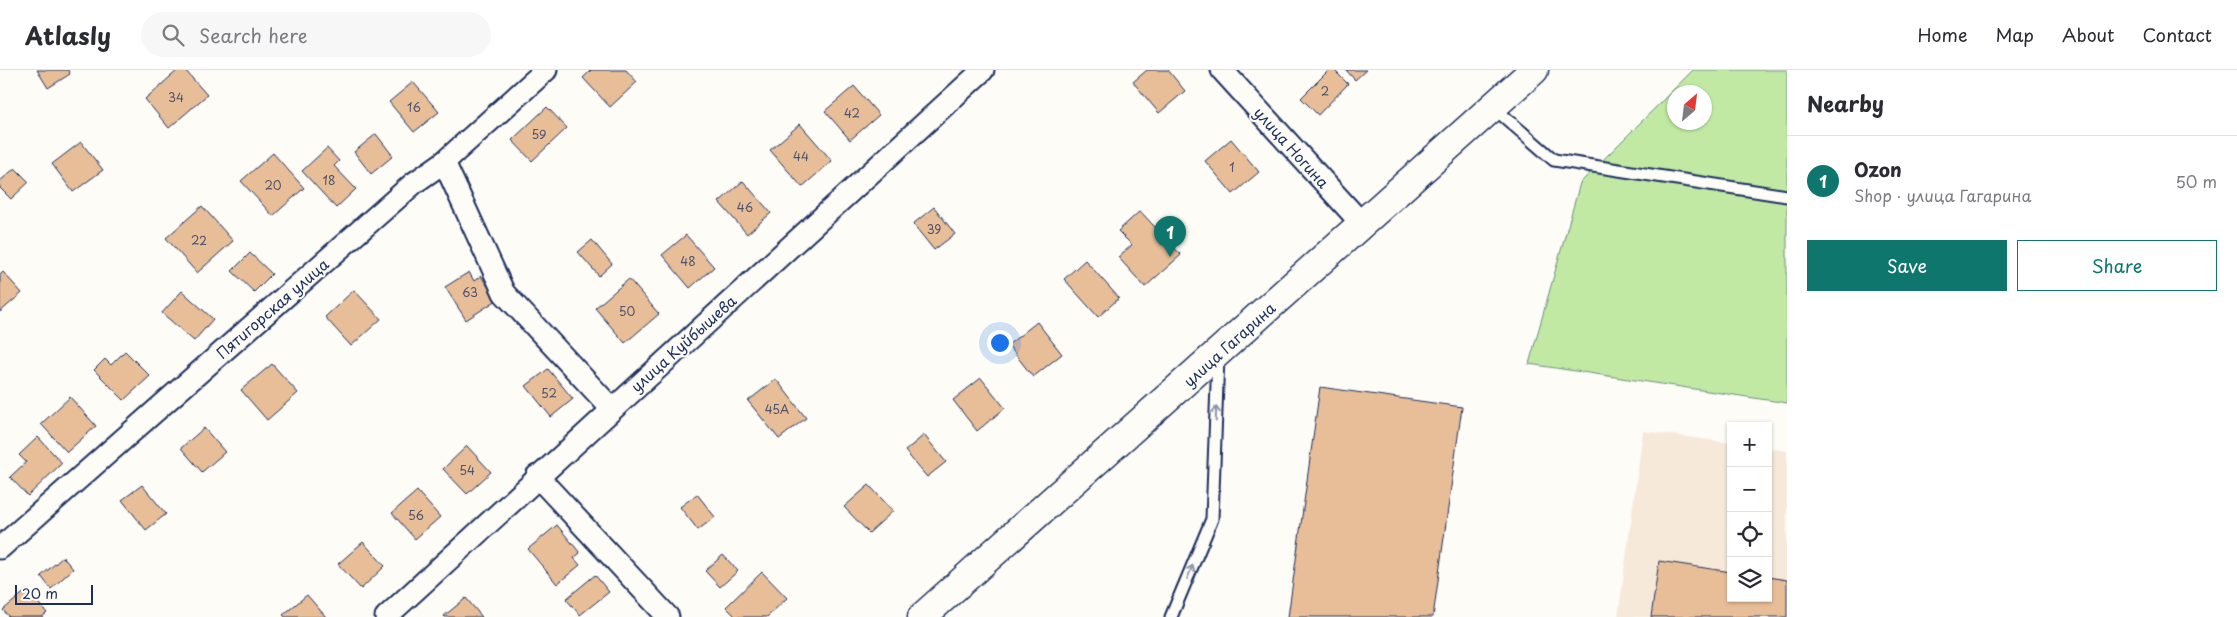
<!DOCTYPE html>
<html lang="en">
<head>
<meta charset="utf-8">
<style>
	:root { --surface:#fff; --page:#f7f7f7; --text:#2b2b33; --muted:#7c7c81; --line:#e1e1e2; --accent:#0f766e }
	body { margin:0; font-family:"Playpen Sans",sans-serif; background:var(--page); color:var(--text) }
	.controls { position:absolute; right:15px; bottom:15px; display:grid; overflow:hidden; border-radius:0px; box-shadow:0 1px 4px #0004 }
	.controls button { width:45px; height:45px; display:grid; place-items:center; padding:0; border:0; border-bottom:1px solid var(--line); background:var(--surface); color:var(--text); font:25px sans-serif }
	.compass { position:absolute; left:1667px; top:15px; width:45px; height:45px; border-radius:50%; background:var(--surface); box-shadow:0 1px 4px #0004; rotate:28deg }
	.scale { position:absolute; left:15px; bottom:12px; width:78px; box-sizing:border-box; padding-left:5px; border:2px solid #1b2f5e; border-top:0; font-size:14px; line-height:18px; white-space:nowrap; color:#1b2f5e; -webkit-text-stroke:4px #fdfcf7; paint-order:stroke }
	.you { position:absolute; left:999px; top:272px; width:18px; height:18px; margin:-12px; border:4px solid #fff; border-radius:50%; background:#1a73e8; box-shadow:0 0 0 8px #1a73e833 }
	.badge { display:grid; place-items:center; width:32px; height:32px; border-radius:50%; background:var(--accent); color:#fff; font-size:16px; font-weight:700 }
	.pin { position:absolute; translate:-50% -41px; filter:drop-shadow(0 1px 2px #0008) }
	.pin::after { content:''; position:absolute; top:26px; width:18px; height:15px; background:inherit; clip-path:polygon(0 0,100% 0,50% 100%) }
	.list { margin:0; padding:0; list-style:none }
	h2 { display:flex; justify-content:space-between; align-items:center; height:65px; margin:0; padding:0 20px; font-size:21px }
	h2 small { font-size:16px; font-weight:400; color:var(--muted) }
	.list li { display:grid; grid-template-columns:32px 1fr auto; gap:15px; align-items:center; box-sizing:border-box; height:90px; padding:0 20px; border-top:1px solid var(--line) }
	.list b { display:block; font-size:19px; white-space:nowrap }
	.list p { margin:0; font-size:16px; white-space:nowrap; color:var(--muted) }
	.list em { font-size:16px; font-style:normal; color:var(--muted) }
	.actions { display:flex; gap:10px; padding:15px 20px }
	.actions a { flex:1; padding:11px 0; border:1px solid var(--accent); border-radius:0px; text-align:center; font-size:18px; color:var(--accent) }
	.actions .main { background:var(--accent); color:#fff }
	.icon { flex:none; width:28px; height:28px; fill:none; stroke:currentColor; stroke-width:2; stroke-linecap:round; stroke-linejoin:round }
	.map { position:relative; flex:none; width:1787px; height:547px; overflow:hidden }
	header { display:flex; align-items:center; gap:30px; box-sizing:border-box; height:70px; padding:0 25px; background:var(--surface); border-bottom:1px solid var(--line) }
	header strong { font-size:24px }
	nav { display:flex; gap:28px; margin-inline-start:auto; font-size:18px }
	.search { width:350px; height:45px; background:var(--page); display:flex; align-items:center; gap:12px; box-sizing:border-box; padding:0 18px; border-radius:28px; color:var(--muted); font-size:19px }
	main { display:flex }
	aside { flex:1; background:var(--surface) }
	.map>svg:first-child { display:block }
</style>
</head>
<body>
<header>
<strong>Atlasly</strong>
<div class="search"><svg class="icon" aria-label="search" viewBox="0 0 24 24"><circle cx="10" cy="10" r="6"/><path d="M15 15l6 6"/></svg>Search here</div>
<nav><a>Home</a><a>Map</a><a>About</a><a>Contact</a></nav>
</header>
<main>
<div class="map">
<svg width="1787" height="547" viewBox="0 0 1787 547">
	<rect width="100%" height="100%" fill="#fdfcf7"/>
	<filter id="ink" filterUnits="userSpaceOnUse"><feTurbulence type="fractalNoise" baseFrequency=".02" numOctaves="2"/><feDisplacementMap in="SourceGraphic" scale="10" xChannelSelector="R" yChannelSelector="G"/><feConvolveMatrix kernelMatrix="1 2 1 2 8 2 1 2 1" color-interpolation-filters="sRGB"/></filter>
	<g filter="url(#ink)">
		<path fill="#f7e9da" d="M1643 361 1731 373V528H1768V378L1787 381V547H1618Z"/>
		<path fill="#c1e9a4" stroke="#6e8c81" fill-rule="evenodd" d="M1693 0H1787V333L1529 294 1580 113ZM1674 22H1704V52H1674Z"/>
		<g fill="#e8be98" stroke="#1b2f5e">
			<path d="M37 0H68L70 4 48 18Z"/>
			<path d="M178 0H185L207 25 169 58 145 29Z"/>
			<path d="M591 0H626L637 12 610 37 583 8Z"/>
			<path d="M1147 0H1168L1185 21 1159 43 1133 12Z"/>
			<path d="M1329 0H1334L1348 14 1318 45 1301 28Z"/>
			<path d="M1346 0H1366L1355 10Z"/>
			<path d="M413 12 439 42 414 62 389 32Z"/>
			<path d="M854 16 879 45 850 70 825 41Z"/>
			<path d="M547 37 567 58 532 91 512 70Z"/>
			<path d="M800 54 832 91 802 117 770 80Z"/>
			<path d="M376 64 393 86 371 104 354 82Z"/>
			<path d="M1231 69 1259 102 1233 124 1205 91Z"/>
			<path d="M81 72 103 100 73 122 52 94Z"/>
			<path d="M327 78 339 91 334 96 356 119 336 138 302 101Z"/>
			<path d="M273 83 304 118 273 146 241 111Z"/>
			<path d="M15 98 29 112 11 129 0 118V111Z"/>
			<path d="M743 111 771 143 747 164 719 132Z"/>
			<path d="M202 136 233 171 197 203 166 168Z"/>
			<path d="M934 137 955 164 934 180 913 154Z"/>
			<path d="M1140 141 1181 185 1145 217 1118 187 1132 175 1118 161Z"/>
			<path d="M686 165 714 197 690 218 662 185Z"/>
			<path d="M592 170 612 194 599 206 578 182Z"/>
			<path d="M250 183 272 204 254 222 232 201Z"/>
			<path d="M1085 190 1119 228 1098 247 1064 209Z"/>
			<path d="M3 202 22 223 0 242V205Z"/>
			<path d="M469 202 474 211 481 206 497 230 466 250 445 217Z"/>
			<path d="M629 209 659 244 625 273 595 238Z"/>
			<path d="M354 220 381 249 351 276 325 247Z"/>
			<path d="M182 221 213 249 194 271 162 243Z"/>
			<path d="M1037 252 1062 284 1033 307 1008 275Z"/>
			<path d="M125 281 150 306 124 330 94 300 105 289 111 295Z"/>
			<path d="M272 294 298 323 267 350 241 320Z"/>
			<path d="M548 299 573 329 551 347 526 316Z"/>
			<path d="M981 308 1005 338 977 361 953 330Z"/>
			<path d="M776 309 806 348 779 369 748 331Z"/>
			<path d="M1320 317 1462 337 1433 547H1288Z"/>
			<path d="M70 327 96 356 67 382 41 354Z"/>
			<path d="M204 358 225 382 202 402 181 378Z"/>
			<path d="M924 365 946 392 927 407 905 381Z"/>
			<path d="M38 367 62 393 28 426 10 407 26 392 19 385Z"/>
			<path d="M467 376 491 402 467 424 443 399Z"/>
			<path d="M142 415 166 444 146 460 122 430Z"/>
			<path d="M869 415 893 441 869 463 844 437Z"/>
			<path d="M417 421 440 447 415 469 392 443Z"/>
			<path d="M697 424 715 447 698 460 680 437Z"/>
			<path d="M557 455 580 483 574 488 580 495 557 514 528 479Z"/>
			<path d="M363 472 385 496 361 519 338 494Z"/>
			<path d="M723 485 738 501 720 517 705 501Z"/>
			<path d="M63 487 73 499 51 519 41 506Z"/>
			<path d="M1659 491 1731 502V528H1768V507L1787 510V547H1651Z"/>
			<path d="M762 502 787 528 767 547H736L726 537Z"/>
			<path d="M595 505 609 522 580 545 566 529Z"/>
			<path d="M27 520 47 543 42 547H9L3 540Z"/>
			<path d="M307 525 326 547H285L283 545Z"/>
			<path d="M466 528 482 547H445L444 546Z"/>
		</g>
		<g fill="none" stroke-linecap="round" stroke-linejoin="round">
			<g stroke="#1b2f5e" stroke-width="15">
				<g id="service">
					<path d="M1493 37 1554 90 1787 126"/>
					<path d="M1171 547 1212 449 1218 287"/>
				</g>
			</g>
			<g stroke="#1b2f5e" stroke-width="25">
				<g id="minor">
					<path d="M1222 0 1363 155"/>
					<path d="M444 92 504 223 611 338"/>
					<path d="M537 406 668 547"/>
					<path d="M0 478 414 113 444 92 546 0"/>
					<path d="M386 547 983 0"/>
				</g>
			</g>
			<g stroke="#1b2f5e" stroke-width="31">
				<path id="primary" d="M922 547 1534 0"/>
			</g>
			<use href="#service" stroke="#fdfcf7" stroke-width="11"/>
			<use href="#minor" stroke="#fdfcf7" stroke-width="21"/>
			<use href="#primary" stroke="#fdfcf7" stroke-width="28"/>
		</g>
		<defs><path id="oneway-shaft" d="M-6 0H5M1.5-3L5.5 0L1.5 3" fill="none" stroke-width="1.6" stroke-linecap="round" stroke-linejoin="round" transform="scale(1.25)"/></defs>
		<g stroke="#8c96aa">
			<use href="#oneway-shaft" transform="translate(1216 344) rotate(-88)"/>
			<use href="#oneway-shaft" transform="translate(1190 502) rotate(-68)"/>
		</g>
	</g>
	<g text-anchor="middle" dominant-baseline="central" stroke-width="4" stroke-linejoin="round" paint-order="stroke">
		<g font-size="12" fill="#4e536c">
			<text x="1325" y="21">2</text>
			<text x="176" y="27">34</text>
			<text x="414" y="37">16</text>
			<text x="852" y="43">42</text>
			<text x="539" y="64">59</text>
			<text x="801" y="86">44</text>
			<text x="1232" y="97">1</text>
			<text x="329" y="110">18</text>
			<text x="273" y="115">20</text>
			<text x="745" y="137">46</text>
			<text x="934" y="159">39</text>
			<text x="199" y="170">22</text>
			<text x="688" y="191">48</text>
			<text x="470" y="222">63</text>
			<text x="627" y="241">50</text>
			<text x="549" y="323">52</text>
			<text x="777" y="339">45А</text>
			<text x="467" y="400">54</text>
			<text x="416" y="445">56</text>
		</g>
		<g font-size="15" fill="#1b2f5e" stroke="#fdfcf7">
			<text transform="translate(1292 77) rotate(48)">улица Ногина</text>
			<text transform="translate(272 238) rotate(-41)">Пятигорская улица</text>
			<text transform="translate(683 273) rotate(-42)">улица Куйбышева</text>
			<text transform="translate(1229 274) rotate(-42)">улица Гагарина</text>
		</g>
	</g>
</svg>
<div class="controls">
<button>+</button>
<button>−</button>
<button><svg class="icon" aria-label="locate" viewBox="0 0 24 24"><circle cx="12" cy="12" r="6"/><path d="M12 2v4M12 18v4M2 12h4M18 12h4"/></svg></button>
<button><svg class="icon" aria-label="layers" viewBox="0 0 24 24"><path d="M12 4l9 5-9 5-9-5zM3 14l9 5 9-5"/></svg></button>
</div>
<svg class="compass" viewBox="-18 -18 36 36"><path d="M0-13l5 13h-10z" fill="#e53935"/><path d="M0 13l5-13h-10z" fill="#7c7c81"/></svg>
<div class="scale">20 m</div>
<div class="you"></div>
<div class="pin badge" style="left:1170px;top:187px">1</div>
</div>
<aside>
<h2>Nearby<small></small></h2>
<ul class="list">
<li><span class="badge">1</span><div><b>Ozon</b><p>Shop · улица Гагарина</p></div><em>50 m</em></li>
</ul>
<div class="actions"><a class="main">Save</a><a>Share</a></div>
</aside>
</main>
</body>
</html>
